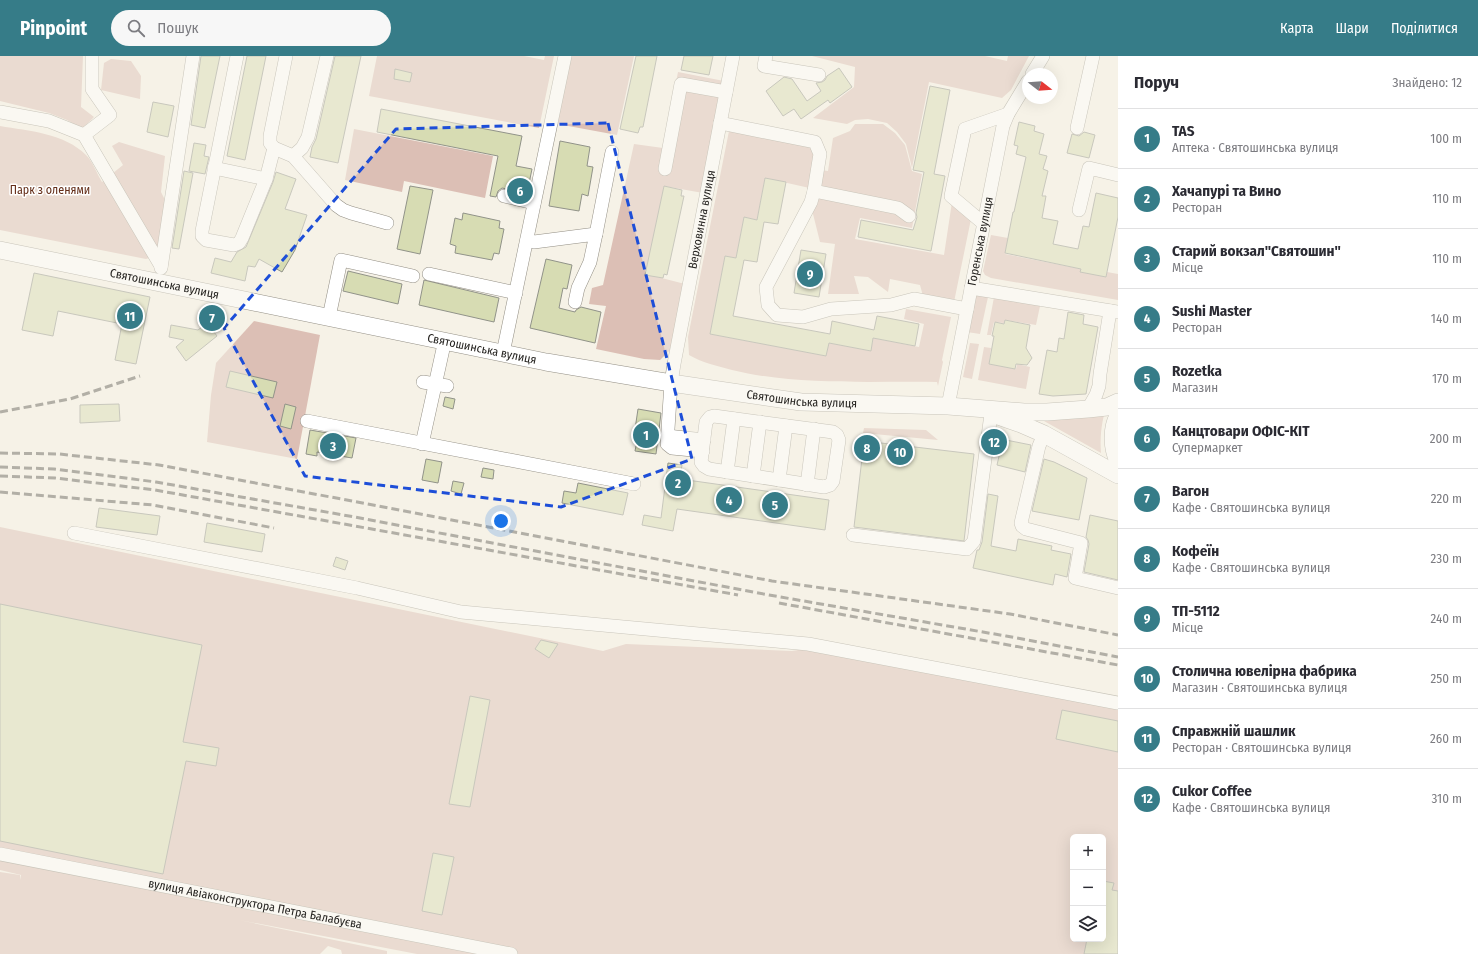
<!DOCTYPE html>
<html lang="uk">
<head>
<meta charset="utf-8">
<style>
	:root { --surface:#fff; --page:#f7f7f7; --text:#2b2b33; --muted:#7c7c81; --line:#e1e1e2; --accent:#367c88 }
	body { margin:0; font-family:"Fira Sans Condensed",sans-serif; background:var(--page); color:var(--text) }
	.controls { position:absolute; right:12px; bottom:12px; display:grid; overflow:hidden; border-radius:6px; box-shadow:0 4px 16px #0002 }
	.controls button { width:36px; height:36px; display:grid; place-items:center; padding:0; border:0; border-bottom:1px solid var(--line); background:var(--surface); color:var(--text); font:20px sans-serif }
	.compass { position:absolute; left:1022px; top:12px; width:36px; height:36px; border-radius:50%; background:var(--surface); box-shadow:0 4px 16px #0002; rotate:107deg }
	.you { position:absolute; left:501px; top:465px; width:14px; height:14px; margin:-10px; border:3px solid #fff; border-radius:50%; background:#1a73e8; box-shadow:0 0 0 6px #1a73e833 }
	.badge { display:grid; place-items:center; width:26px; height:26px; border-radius:50%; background:var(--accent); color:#fff; font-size:13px; font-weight:700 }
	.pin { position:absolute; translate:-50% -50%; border:2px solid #fff; box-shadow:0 1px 4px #0006 }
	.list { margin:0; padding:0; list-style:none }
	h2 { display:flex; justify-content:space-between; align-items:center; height:52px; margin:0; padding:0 16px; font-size:17px }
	h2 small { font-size:13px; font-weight:400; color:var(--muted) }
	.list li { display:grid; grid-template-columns:26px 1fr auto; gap:12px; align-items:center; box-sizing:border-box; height:60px; padding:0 16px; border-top:1px solid var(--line) }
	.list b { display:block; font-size:15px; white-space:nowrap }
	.list p { margin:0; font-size:13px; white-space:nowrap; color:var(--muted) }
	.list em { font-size:13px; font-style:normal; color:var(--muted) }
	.icon { flex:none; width:22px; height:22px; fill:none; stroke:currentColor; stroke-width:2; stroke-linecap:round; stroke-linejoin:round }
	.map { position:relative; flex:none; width:1118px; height:898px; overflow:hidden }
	header { display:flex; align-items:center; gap:24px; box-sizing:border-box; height:56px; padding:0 20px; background:var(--accent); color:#fff }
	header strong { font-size:19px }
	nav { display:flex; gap:22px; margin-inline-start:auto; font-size:14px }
	.search { width:280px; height:36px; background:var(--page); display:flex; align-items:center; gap:10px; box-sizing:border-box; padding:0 14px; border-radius:22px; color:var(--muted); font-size:15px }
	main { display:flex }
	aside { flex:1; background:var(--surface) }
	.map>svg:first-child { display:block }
</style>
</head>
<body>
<header>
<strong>Pinpoint</strong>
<div class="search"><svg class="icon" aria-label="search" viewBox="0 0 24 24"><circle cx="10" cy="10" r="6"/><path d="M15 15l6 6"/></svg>Пошук</div>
<nav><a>Карта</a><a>Шари</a><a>Поділитися</a></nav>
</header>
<main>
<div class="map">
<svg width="1118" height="898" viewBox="0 0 1118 898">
	<rect width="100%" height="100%" fill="#f6f2e7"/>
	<g fill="#dcbfb5" fill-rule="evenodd">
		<path d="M0 0H83L81 51 94 61 82 73 67 64 49 57 0 45Z"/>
		<path d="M377 0H524L544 4 545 0H554L539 72 369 40Z"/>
		<path d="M567 0H634L617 79 552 67Z"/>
		<path d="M812 0H985L1007 5 1008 0H1029L1011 34 1002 42 929 26 912 112 906 88 897 76 887 67 868 63 855 64 847 68 813 62 854 31 855 11Z"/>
		<path d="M111 3 131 5 141 20 140 43 101 34 104 7Z"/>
		<path d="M678 16 724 25 703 137 664 130 646 218 685 228 672 292 660 304 644 303 596 293 606 250 589 248 592 232 603 229 634 88 663 92Z"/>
		<path d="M855 68H883L895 77 905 89 912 115 922 118 912 172 860 162 855 183 944 199 952 146 971 163 954 246 923 240 920 229 890 223 888 236 868 221 854 220 859 238H828L835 188 820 186 812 154 821 114 828 115 833 82 850 75Z"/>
		<path d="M0 70C29 75 64 77 86 99 93 106 97 118 102 126L123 109 112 90 119 86 165 100 161 136 167 148 157 195 152 201 146 203 0 174Z"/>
		<path d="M730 70 815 86 814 133 765 122 757 164 744 161 736 202 725 200 710 278 826 300 829 287 871 295 873 282 919 291 924 268 904 263 906 253 951 261 942 304 943 306 938 330 937 326C869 325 798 330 732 314 717 310 703 307 689 299L688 281Z"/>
		<path d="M354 73 493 100 485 142 404 125 402 136 345 124Z"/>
		<path d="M991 179 1008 182 1005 198 1081 213V216L1106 221 1107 216 1118 218V244L991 222 985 219 983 215Z"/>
		<path d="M976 238 988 241 980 278 967 276Z"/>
		<path d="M994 241 1040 250 1036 269 1005 264 1004 267 994 266 991 279H987Z"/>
		<path d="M254 265 320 279 297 403 207 386 211 339 216 307Z"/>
		<path d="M970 287 979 288 972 323 963 321Z"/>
		<path d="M984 291 991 292 989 308 1016 313 1017 308 1030 311 1026 333 978 324Z"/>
		<path d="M1105 355C1101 370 1100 382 1101 397L1044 365Z"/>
		<path d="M864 372 926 374 938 384 863 377Z"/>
		<path d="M0 471 603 595 626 588 792 595 810 592 1118 649V898H417L239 864 387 895V898H342L341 894 328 890 320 898H0V816L20 819V824L21 819 0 814ZM1073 781H1103V883H1073Z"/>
	</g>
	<g fill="#d7dcb3" stroke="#919389">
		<path d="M201 0H220L205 72 191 69Z"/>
		<path d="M247 0H266L245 104 227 100Z"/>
		<path d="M335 0H361L338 107 310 101 312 91 316 83Z"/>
		<path d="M636 0H657L643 71H640L638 77 620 73Z"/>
		<path d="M684 0H713L709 19 681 14Z"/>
		<path d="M839 12 852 31 830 47 828 44 801 63 794 53 783 60 766 35 784 21 792 23 807 45 821 35 816 27 822 26 825 24 827 20Z"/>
		<path d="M395 13 412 17 410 26 394 23Z"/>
		<path d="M930 30 950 34 934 118 945 120 931 195 858 181 861 164 913 174 917 161 916 157 924 116 913 114Z"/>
		<path d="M153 46 174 50 168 81 147 76Z"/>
		<path d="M381 53 522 80 516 110 532 113 527 137 502 132 498 135 496 141 490 140 498 100 377 76Z"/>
		<path d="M1019 66 1035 70 1034 75 1044 78 1039 98 1047 100 1043 113 1048 115 1042 140H1046L1042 162 1058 165 1053 188 1078 193 1083 170 1089 171 1096 137 1118 142V161L1106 221 1080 216 1081 213 1005 197 1013 156H1014L1026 101 1016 98 1018 90 1014 89Z"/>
		<path d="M1084 76 1095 79 1089 102 1067 97 1072 78 1079 80Z"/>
		<path d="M560 85 590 91 587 110 593 111 588 140 582 138 579 155 549 150Z"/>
		<path d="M194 87 206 89 204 100 209 101 205 118 189 115Z"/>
		<path d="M184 115 193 117 179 193 172 192Z"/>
		<path d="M276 116 296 123 285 153 307 159 295 194 282 216 259 203 255 211 248 210 245 225 211 217 215 202 231 206 237 196 246 191 273 126Z"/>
		<path d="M765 122 786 126 778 168 764 166 757 206 744 204 733 260 830 278 832 265 874 274 877 260 919 268 915 290 873 282 871 295 829 287 826 300 710 278 725 200 736 202 744 161 757 164Z"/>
		<path d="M410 130 433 134 420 198 397 193Z"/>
		<path d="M664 130 682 134 681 140H684L667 219 664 218 663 222 645 219Z"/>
		<path d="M463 157 500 165 499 172 504 173 499 198 494 197 492 204 455 197 456 190 450 188 455 162 462 164Z"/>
		<path d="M801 194 826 198 819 241 794 237Z"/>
		<path d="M546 203 572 209 567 233 563 232 559 252 575 256 576 254 581 251 601 256 595 287 530 272Z"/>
		<path d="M348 215 402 228 398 248 343 235Z"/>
		<path d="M34 217 150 241 136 308 115 304 122 268 58 255 53 280 22 274Z"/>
		<path d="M424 224 499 242 494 266 419 249Z"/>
		<path d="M1068 256 1084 259 1083 268 1098 271 1086 338 1053 340 1039 338 1047 294 1057 296 1059 282 1064 283Z"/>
		<path d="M1005 264 1030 269 1026 292 1032 302 1027 309 1016 308 1015 313 989 308 994 280H992L995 266 1004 268Z"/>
		<path d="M207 267 217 280 186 305 176 291 184 284 169 281 171 269 198 274Z"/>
		<path d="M230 315 277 326 273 342 226 331Z"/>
		<path d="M445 341 455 343 453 353 443 350Z"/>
		<path d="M119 348 120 365 80 367V349Z"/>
		<path d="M285 348 296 351 291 373 280 370Z"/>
		<path d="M638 353 661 357 656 398 635 395 638 380H634Z"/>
		<path d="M310 374 356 382 352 402 317 396V400L306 398Z"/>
		<path d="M996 382 1031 389 1025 416 997 409 1000 396 994 395Z"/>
		<path d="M864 385 974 398 964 485 854 471Z"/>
		<path d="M426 403 442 406 438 427 422 424Z"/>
		<path d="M1044 403 1054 406 1087 422 1079 464 1032 455Z"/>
		<path d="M668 407 682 409 680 423 829 444 825 474 677 453 673 475 642 469 644 459 661 462Z"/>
		<path d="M483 412 494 414 493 423 481 421Z"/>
		<path d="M453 425 464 427 461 438 451 435Z"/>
		<path d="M578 427 628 437 623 459 562 447 564 435 576 437Z"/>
		<path d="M988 438 998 440 991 490 1016 495 1018 483 1052 490 1051 494 1071 498 1067 521 1055 518 1053 529 973 512 977 494H979L982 486Z"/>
		<path d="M99 452 160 460 157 479 96 471Z"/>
		<path d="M1090 459 1118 465V524L1084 516 1089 488 1088 484 1086 481Z"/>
		<path d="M207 467 265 478 262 496 204 486Z"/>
		<path d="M336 501 348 505 345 514 333 510Z"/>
		<path d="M0 548 202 589 183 686 219 692 216 710 186 705 163 818 0 785Z"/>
		<path d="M541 584 558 588 549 602 535 593Z"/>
		<path d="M470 640 490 644 470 751 449 748Z"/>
		<path d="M1062 654 1118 665V696L1056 683Z"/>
		<path d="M433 797 454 801 442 859 422 855Z"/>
		<path d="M1103 825 1114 827 1112 834 1118 835V898H1084L1087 883H1103Z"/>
	</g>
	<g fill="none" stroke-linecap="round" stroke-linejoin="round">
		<g stroke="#938f85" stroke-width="14">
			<g id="minor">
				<path d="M237 0 202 175V180L206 184 234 189 239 187 242 182 266 123 274 92"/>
				<path d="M286 0 270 80V87L274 92 293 100 336 149 343 154 351 157 387 167"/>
				<path d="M766 0 764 10 819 19"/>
				<path d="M1032 18 1043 0"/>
				<path d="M0 56 49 65 84 79 161 210"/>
				<path d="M720 67 815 86 820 98 814 135 898 152 909 160"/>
				<path d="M1077 72 1093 0"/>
				<path d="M84 79 110 59 92 33V0"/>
				<path d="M293 100 302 92 308 81 327 0"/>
				<path d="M214 112 266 123"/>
				<path d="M665 113 681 28 726 36"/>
				<path d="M814 135 811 146 766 231 768 249 777 259 803 261 831 253 891 249 914 243 967 253"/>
				<path d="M504 140 534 147"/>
				<path d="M1079 154 1089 112 1118 119"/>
				<path d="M983 167 951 140 965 73 1008 58"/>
				<path d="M596 178 612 96"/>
				<path d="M527 184 534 186 596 178 590 206 578 232 575 246"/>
				<path d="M161 212 193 0"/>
				<path d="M429 218 516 237"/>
				<path d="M971 232 1118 256"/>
				<path d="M329 261 341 204 413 220"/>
				<path d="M503 297 565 0"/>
				<path d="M423 326 447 330"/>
				<path id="s1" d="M948 350 1003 70 1008 58 1028 25"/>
				<path d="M1088 353 1096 339 1099 330 1100 318 1110 255"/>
				<path d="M714 360 833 376 837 379 839 384 833 425 830 429 824 431 709 413 704 410 701 406 706 366 710 361Z"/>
				<path d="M307 365 634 428"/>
				<path d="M1044 378 1039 390 1021 467 1022 470 1026 473 1081 487 1075 522 1118 532"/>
				<path d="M667 380 704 384"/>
				<path d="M422 388 445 284"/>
				<path id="s2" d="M703 395 672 392 667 388 671 327 674 308 733 0"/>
				<path d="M727 416 734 363"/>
				<path d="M753 420 760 366"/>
				<path d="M779 424 786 370"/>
				<path d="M807 429 814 373"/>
				<path d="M74 477 357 532 461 556 808 588 1118 647"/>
				<path d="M853 479 967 493 974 485 991 358"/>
				<path id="s3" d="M0 798 511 898"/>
			</g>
		</g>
		<g stroke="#938f85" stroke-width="18">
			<g id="major">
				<path id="s4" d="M0 194 546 306 671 327 801 346 948 350 1024 356H1047L1088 353 1107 351 1118 346"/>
				<path d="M998 360 1021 368 1044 378 1118 419"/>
				<path d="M1118 360C1111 373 1112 392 1118 405"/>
			</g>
		</g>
		<use href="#minor" stroke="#fff" stroke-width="13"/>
		<use href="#major" stroke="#fff" stroke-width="17"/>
		<g stroke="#605e58" stroke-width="3" stroke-dasharray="8 4" stroke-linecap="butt">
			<path d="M0 356 70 343 140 320"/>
			<path d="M0 397 59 398 159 409 352 445 772 525 1010 558 1118 579"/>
			<path d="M0 411 54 413 156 426 349 460 769 539 1006 580 1118 601"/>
			<path d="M0 420 55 422 155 434 738 539"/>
			<path d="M0 436 153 449 274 472"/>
			<path d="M779 547 1118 609"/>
		</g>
	</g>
	<path d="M0 0H1118V898H0ZM608 67 692 403 561 451 305 420 224 272 396 73Z" fill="#f6f2e7" fill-opacity=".55" fill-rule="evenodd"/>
	<path fill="none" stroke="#1d4ed8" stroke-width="3" stroke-dasharray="8 5" stroke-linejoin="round" d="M608 67 692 403 561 451 305 420 224 272 396 73Z"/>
	<g text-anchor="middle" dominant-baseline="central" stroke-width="3" stroke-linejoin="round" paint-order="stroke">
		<g font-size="12" fill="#642e19" stroke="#fff">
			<text x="50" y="134">Парк з оленями</text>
		</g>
		<g font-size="12" fill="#262421" stroke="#fff">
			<text stroke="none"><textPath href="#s2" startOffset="265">Верховинна вулиця</textPath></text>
			<text stroke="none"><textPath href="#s1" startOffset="168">Горенська вулиця</textPath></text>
			<text stroke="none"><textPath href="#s4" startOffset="168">Святошинська вулиця</textPath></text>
			<text stroke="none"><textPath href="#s4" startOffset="492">Святошинська вулиця</textPath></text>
			<text stroke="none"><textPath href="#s4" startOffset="816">Святошинська вулиця</textPath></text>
			<text stroke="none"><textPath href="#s3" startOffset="260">вулиця Авіаконструктора Петра Балабуєва</textPath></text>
		</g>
	</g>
</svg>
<div class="controls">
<button>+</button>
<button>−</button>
<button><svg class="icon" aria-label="layers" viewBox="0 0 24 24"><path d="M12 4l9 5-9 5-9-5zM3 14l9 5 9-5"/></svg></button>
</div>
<svg class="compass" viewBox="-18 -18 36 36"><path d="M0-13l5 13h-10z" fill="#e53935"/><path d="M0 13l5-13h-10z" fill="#7c7c81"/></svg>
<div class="you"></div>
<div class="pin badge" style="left:646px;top:379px">1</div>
<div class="pin badge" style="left:678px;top:427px">2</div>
<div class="pin badge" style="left:333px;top:390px">3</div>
<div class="pin badge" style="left:729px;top:444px">4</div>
<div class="pin badge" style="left:775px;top:449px">5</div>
<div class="pin badge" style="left:520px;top:135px">6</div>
<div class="pin badge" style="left:212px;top:262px">7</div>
<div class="pin badge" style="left:867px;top:392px">8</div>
<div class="pin badge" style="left:810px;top:218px">9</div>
<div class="pin badge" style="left:900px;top:396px">10</div>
<div class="pin badge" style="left:130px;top:260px">11</div>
<div class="pin badge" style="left:994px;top:386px">12</div>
</div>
<aside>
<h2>Поруч<small>Знайдено: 12</small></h2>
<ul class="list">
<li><span class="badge">1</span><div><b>TAS</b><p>Аптека · Святошинська вулиця</p></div><em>100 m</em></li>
<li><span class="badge">2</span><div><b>Хачапурі та Вино</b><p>Ресторан</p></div><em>110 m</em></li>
<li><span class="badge">3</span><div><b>Старий вокзал&quot;Святошин&quot;</b><p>Місце</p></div><em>110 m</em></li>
<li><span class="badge">4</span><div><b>Sushi Master</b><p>Ресторан</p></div><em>140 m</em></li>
<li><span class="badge">5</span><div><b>Rozetka</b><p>Магазин</p></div><em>170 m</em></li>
<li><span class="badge">6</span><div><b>Канцтовари ОФІС-КІТ</b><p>Супермаркет</p></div><em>200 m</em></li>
<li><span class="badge">7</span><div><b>Вагон</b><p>Кафе · Святошинська вулиця</p></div><em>220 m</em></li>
<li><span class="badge">8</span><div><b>Кофеїн</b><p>Кафе · Святошинська вулиця</p></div><em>230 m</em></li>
<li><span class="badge">9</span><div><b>ТП-5112</b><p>Місце</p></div><em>240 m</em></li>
<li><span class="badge">10</span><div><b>Столична ювелірна фабрика</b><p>Магазин · Святошинська вулиця</p></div><em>250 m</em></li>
<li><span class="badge">11</span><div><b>Справжній шашлик</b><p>Ресторан · Святошинська вулиця</p></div><em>260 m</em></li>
<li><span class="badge">12</span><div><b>Cukor Coffee</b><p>Кафе · Святошинська вулиця</p></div><em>310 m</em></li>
</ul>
</aside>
</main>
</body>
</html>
